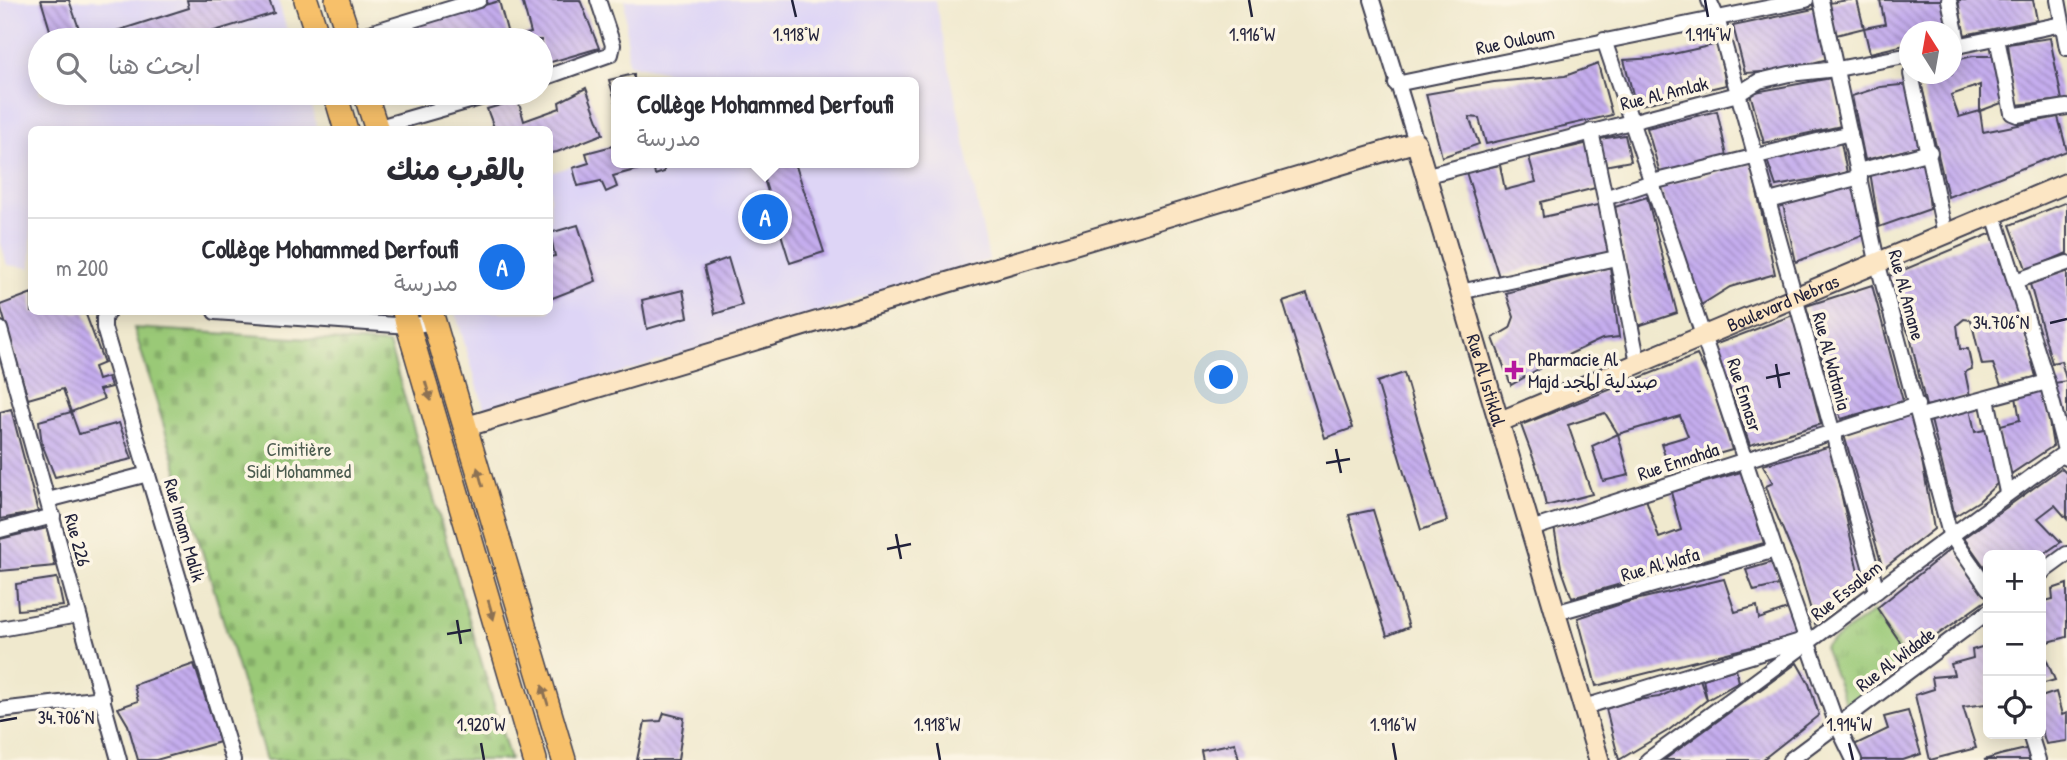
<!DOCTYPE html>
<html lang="ar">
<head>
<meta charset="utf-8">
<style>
	:root { --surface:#fff; --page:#f7f7f7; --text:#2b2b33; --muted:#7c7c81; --line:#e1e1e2; --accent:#1a73e8 }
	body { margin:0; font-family:"Patrick Hand","Playpen Sans Arabic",sans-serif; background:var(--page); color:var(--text); direction:rtl }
	.controls { position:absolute; right:21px; bottom:21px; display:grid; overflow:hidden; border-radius:10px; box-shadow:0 4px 18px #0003 }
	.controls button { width:63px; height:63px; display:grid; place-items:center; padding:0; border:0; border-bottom:2px solid var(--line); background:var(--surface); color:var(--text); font:35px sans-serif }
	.compass { position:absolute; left:1899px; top:21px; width:63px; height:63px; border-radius:50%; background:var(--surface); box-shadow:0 4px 18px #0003; rotate:349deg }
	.you { position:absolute; left:1222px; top:378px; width:24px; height:24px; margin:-18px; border:5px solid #fff; border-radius:50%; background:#1a73e8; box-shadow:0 0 0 10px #1a73e833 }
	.badge { display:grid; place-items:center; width:46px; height:46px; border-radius:50%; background:var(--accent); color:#fff; font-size:23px; font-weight:700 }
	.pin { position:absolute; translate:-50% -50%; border:4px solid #fff; box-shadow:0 2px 7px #0006 }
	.popup { position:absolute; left:611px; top:77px; width:308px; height:91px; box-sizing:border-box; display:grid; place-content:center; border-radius:10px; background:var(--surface); filter:drop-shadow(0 2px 5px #0005); font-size:23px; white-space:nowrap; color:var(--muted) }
	.popup b { font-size:26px; color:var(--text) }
	.popup::after { content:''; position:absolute; left:50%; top:100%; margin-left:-14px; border:14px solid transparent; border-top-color:var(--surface) }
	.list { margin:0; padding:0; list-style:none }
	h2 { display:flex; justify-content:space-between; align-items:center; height:91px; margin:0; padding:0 28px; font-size:30px }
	h2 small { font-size:23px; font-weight:400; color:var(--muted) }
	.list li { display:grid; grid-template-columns:46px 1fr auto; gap:21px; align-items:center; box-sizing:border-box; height:98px; padding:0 28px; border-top:2px solid var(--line) }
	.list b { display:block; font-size:26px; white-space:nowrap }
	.list p { margin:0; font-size:23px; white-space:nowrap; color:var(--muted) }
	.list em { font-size:23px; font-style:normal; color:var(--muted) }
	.icon { flex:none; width:38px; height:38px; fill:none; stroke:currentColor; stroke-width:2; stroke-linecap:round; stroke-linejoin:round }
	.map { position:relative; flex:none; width:2067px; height:760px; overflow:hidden; direction:ltr }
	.search { position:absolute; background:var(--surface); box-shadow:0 4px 18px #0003; left:28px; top:28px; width:525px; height:77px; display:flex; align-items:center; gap:18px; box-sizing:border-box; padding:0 24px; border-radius:38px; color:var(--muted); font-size:26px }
	.panel { position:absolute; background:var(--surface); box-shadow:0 4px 18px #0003; left:28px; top:126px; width:525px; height:189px; border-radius:10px; direction:rtl }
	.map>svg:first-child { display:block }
</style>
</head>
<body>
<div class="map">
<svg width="2067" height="760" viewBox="0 0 2067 760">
	<defs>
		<pattern id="cemetery-stones" width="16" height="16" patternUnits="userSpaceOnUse" patternTransform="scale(1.75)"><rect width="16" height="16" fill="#9ac977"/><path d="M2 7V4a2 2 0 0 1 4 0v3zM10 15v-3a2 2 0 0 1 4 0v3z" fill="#84ac68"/></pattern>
		<pattern id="park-tufts" width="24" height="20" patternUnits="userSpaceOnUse" patternTransform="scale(1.75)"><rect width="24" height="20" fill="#9ac977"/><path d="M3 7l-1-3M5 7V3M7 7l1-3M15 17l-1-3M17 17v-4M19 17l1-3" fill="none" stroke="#84ac68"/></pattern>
		<pattern id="building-back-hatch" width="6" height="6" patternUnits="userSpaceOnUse" patternTransform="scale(1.75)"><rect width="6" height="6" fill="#c5adee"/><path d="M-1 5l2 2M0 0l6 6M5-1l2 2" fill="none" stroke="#a08cc2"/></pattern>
	</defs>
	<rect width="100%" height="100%" fill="#fcf5e5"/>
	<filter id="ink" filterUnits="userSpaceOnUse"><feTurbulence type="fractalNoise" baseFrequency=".0143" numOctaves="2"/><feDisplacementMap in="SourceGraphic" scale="14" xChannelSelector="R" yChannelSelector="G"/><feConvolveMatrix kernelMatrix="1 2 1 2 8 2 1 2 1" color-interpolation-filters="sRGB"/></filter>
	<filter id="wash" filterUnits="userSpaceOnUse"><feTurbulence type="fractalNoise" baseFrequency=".00686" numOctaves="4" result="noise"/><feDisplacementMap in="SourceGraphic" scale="28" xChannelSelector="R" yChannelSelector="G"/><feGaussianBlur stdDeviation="1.57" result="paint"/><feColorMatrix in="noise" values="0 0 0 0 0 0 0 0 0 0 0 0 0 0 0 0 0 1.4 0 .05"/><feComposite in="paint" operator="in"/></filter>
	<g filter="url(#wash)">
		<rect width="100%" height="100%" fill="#f0e9ce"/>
		<g fill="#ded5f6">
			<path d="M0 0H278L290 40H40V93H307L318 129 32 130 31 268 7 265 0 240Z"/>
			<path d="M625 0H935L989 260 486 414 455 312H550V173L616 152V163H914V82H682L680 75 628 64Z"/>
		</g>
		<path fill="url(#cemetery-stones)" stroke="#5e7659" stroke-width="2" d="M134 328 389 344 510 760H266Z"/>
		<path fill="url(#park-tufts)" stroke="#5e7659" stroke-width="2" d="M1874 611 1907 661 1847 707 1824 647Z"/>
		<g id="blocks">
			<g fill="url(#building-back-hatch)">
				<path d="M41 0H69L83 40H53Z"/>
				<path d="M187 0H269L274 13 185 40H88L189 8Z"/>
				<path d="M522 0H580L599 48 541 65V40H414L413 25 499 1 509 38 531 33Z"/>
				<path d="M1848 0H1857L1864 28 1836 35 1829 3Z"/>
				<path d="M1880 0H1945L1949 32H1909V44L1870 53 1864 28 1885 24Z"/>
				<path d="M1958 0H2033L2037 20 1964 35Z"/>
				<path d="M1818 8 1828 59 1780 71 1745 73 1733 26Z"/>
				<path d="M2050 38 2062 100 2016 105 2008 44Z"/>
				<path d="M1718 44 1726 85 1636 106 1624 60 1655 58Z"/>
				<path d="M1973 56H1997L2004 102 1980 111V85L1951 95 1959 117 1980 111 1983 132 2058 117 2067 151 1948 197 1919 74H1952V61Z"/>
				<path d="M1598 64 1612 115 1486 144 1479 118 1469 117 1479 144 1442 157 1426 94 1494 82 1565 76Z"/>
				<path d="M634 74V82H616V103L609 80Z"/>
				<path d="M1831 78 1841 126 1764 143 1750 93Z"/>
				<path d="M1911 84 1919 147 1865 160 1852 96 1880 87Z"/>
				<path d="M586 88 603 134 557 152 550 153V130H495L487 109 518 100 524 121 560 108 559 102Z"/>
				<path d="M1717 111 1727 156 1660 173 1647 128Z"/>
				<path d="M1625 135 1631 161 1604 166 1600 139Z"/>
				<path d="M1589 143 1599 187 1541 202 1543 217 1602 204 1612 252 1528 268 1499 277 1466 172 1500 165 1505 190 1536 182 1529 157Z"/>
				<path d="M1841 143 1847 173 1776 186 1766 157Z"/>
				<path d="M616 145V163H664V172L655 175 653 165 613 176 617 187 606 192 601 181 578 186 573 168 589 163 586 153Z"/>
				<path d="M1925 162 1930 209 1879 227 1870 172Z"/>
				<path d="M759 163H795L824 252 790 263Z"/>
				<path d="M1751 164 1775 274 1730 287 1701 305 1660 187Z"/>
				<path d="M1854 185 1867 234 1796 262 1783 205Z"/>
				<path d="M1647 197 1677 313 1638 326 1615 207Z"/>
				<path d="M2067 202V253L2027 271 2010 225Z"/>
				<path d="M578 225 596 281 550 299V257L555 256 550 233Z"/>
				<path d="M1992 233 2003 273 2011 281 2036 377 2001 385 1993 364 1982 365 1971 320 1964 319 1957 325 1960 349H1968L1972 369 1965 372 1970 396 1926 406 1910 336 1898 311 1889 276Z"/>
				<path d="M728 258 742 305 715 314 704 267Z"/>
				<path d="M1610 267 1619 337 1602 339 1542 367 1511 385 1493 338 1510 328 1514 317 1506 293Z"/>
				<path d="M2067 270V379H2066L2061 361 2052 363 2030 284Z"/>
				<path d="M1872 285 1903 401 1841 419 1806 306Z"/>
				<path d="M683 290 688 317 647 329 642 300Z"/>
				<path d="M32 293V312H85L104 363 94 367 98 380 108 377 111 387 99 390 104 399 71 412 63 389 28 399 0 305Z"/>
				<path d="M1307 294 1353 428 1325 438 1283 302Z"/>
				<path d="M1793 315 1821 424 1750 445 1714 345Z"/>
				<path d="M1697 355 1713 387 1732 450 1669 468 1661 444 1688 436 1680 416 1618 434 1605 413 1568 425 1592 494 1546 506 1538 471 1521 425Z"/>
				<path d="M1404 373 1447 521 1421 530 1377 382Z"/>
				<path d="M2067 381V424L2058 406 2054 383Z"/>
				<path d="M2044 390 2053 446 2008 476 1997 426 2020 420 2016 397Z"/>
				<path d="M11 409 38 512 0 519V412Z"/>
				<path d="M1970 409 1975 432 1989 429 2001 480 1979 501 1955 516 1931 420Z"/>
				<path d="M71 412 79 434 119 423 132 459 55 477 42 444 39 421Z"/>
				<path d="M1914 414 1934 529 1883 569 1844 435Z"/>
				<path d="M1618 434 1629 475 1603 481 1592 446Z"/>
				<path d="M1831 446 1861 586 1844 596 1815 624 1798 566 1773 506 1766 486 1773 483 1763 465Z"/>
				<path d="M2061 468 2067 474V519L2055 505 2038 518 2061 542 2042 555H1988V572L1964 538Z"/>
				<path d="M1741 472 1764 543 1572 598 1561 567 1554 527 1646 499 1659 538 1681 530 1671 492Z"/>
				<path d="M1373 510 1409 627 1387 636 1349 515Z"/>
				<path d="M47 528 55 566 0 571V539Z"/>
				<path d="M1953 547 1988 599 1909 655 1877 608Z"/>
				<path d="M1773 562 1779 585 1754 591 1746 570Z"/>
				<path d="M57 578 63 606 18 610 16 584Z"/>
				<path d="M1724 579 1735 612 1757 606 1759 619 1793 607 1802 634 1596 686 1578 618 1627 602Z"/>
				<path d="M2067 584V637L2041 644V602L2053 599 2052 589Z"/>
				<path d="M1988 645V713L1985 704 1963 707 1976 748 1930 760 1915 695 1934 689 1932 677 1954 675 1951 664 1973 658 1972 650Z"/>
				<path d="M2041 647 2055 680 2041 684Z"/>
				<path d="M1797 663 1809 684 1819 715 1762 760H1664Z"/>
				<path d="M194 664 220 742 156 760H138L128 725 118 708 138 701 134 685Z"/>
				<path d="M1736 669 1739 682 1707 700 1703 679Z"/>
				<path d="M1700 679 1707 700 1669 730 1619 760 1606 709 1630 701 1659 697Z"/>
				<path d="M2056 692 2062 715 2067 713V741L2046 744 2041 728V697Z"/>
				<path d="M1908 711 1921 754 1903 760H1860L1854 745 1888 729 1884 717Z"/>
				<path d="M664 713 684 718 678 760H637L645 722 661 721Z"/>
				<path d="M1235 743 1239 760H1203L1201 750Z"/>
				<path d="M2030 748 2033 760H1984L2000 755Z"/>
			</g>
		</g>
	</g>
	<g filter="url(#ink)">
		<use href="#blocks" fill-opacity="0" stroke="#414051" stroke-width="2"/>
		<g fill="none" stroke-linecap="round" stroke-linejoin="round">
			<g stroke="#414051" stroke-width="18">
				<g id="street">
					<path d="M1372 0 1416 142"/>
					<path d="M1709 0 1717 18 1877 591"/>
					<path d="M1821 0 1877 261 1950 534 1988 588"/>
					<path d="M1949 0 1959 46"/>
					<path d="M2058 0 2067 48"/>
					<path d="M1997 38 2012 113 2017 115 2067 107"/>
					<path d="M349 39 479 0"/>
					<path d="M1604 40 1775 550 1837 725 1854 760"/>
					<path d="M1952 47 2062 24"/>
					<path d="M1911 74 1945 234"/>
					<path d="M541 79 611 54 613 45 598 0"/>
					<path d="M1396 84 1806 0"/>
					<path d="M376 128 497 93"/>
					<path d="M1591 131 1605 198"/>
					<path d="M1858 171 1930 152"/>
					<path d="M1428 175 1738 94 1759 81 1789 74 1837 69 1910 55"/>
					<path d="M1769 201 1860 177"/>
					<path d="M1994 215 2047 382 2067 458"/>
					<path d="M2015 281 2067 263"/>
					<path d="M1460 292 1616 258"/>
					<path d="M108 312 104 318V328L233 760"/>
					<path d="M215 312 409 326 434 322"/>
					<path d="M0 329 119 760"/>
					<path d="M1638 363 1605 198 1652 182 1850 133"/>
					<path d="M1987 399 2007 492"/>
					<path d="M1920 416 2047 382"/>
					<path d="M48 500 148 474"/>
					<path d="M1531 529 1917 405"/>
					<path d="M0 530 53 516"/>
					<path d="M2041 573 2067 554"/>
					<path d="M1555 613 1775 550"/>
					<path d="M0 629 78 615"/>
					<path d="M1584 707 1807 639"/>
					<path d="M0 710 103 698"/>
					<path d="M2030 734 2038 760"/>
					<path d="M1648 760C1789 659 1926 552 2067 451"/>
					<path d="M1790 760 1988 612"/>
				</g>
			</g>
			<g stroke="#414051" stroke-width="23">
				<g id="secondary">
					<path id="s1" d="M1499 422 2067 183"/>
					<path id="s2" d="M465 427 1416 142 1599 760"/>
				</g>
			</g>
			<g stroke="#414051" stroke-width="26">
				<g id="primary">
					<path d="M306 0 319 40"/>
					<path d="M337 0 350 40"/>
					<path d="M335 93 346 130"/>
					<path d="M365 93 377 130"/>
					<path d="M404 312 535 760"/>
					<path d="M431 312 564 760"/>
				</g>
			</g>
			<use href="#street" stroke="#fff" stroke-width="14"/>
			<use href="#secondary" stroke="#fce6c4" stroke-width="19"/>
			<use href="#primary" stroke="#f7c06b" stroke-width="23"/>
		</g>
		<defs><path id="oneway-solid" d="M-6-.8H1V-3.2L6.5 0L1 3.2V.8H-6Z" transform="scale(1.75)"/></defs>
		<g fill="#8c7153">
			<use href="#oneway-solid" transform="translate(428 391) rotate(74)"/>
			<use href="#oneway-solid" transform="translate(480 477) rotate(-106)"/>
			<use href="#oneway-solid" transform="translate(491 610) rotate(74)"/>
			<use href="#oneway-solid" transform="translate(545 695) rotate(-107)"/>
		</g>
	</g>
	<path fill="none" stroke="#22223b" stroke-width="2.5" d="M792 0 796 17M1249 0 1252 17M1705 0 1708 17M2050 323 2067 319M1776 364 1780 388M1766 378 1790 373M1336 449 1341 473M1326 463 1350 459M896 534 901 559M887 549 911 544M457 620 461 644M447 634 471 630M0 721 17 718M481 743 484 760M937 743 940 760M1393 743 1396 760M1849 743 1853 760"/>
	<path fill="#b5179e" stroke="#fcf5e5" stroke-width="2.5" d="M1510.5 359.5h7v7h7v7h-7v7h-7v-7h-7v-7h7z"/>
	<g text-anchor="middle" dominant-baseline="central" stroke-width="7" stroke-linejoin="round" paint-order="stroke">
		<g font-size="19" fill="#22223b" stroke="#fcf5e5">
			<text transform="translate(1515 40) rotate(-12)">Rue Ouloum</text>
			<text transform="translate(1664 93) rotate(-14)">Rue Al Amlak</text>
			<text transform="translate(1907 295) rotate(75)">Rue Al Amane</text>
			<text stroke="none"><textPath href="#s1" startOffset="308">Boulevard Nebras</textPath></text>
			<text transform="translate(1832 361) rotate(75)">Rue Al Watania</text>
			<text stroke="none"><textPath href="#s2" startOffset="1241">Rue Al Istiklal</textPath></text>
			<text transform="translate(1745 395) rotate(72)">Rue Ennasr</text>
			<text transform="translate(1678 461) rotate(-18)">Rue Ennahda</text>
			<text transform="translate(185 530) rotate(74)">Rue Imam Malik</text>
			<text transform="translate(78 540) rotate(75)">Rue 226</text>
			<text transform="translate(1660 564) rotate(-16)">Rue Al Wafa</text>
			<text transform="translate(1846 590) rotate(-38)">Rue Essalem</text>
			<text transform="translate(1895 659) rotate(-37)">Rue Al Widade</text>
		</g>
		<g font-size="19" fill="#22223b" stroke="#fcf5e5" text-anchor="start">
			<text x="1528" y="359">Pharmacie Al<tspan x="1528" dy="22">Majd صيدلية المجد</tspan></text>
		</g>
		<g font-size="19" fill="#4c5c50" stroke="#fcf5e5">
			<text x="299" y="449">Cimitière<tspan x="299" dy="22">Sidi Mohammed</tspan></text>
		</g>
	</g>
	<g font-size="18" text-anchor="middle" fill="#22223b" stroke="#fcf5e5" stroke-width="7" stroke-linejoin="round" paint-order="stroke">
		<text x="796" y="41">1.918°W</text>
		<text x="1252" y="41">1.916°W</text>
		<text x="1708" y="41">1.914°W</text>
		<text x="2001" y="329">34.706°N</text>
		<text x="66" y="724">34.706°N</text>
		<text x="481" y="731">1.920°W</text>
		<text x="937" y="731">1.918°W</text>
		<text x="1393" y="731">1.916°W</text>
		<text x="1849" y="731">1.914°W</text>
	</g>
</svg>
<div class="controls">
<button>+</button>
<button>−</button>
<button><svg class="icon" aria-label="locate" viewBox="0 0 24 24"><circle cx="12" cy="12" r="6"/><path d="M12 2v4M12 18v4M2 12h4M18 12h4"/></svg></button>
</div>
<svg class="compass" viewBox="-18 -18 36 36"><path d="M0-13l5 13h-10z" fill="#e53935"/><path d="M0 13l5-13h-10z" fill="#7c7c81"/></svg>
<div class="you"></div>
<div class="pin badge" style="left:765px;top:217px">A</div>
<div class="popup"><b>Collège Mohammed Derfoufi</b>مدرسة</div>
<div class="search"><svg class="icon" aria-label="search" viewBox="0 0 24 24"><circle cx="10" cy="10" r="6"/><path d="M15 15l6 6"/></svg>ابحث هنا</div>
<section class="panel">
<h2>بالقرب منك<small></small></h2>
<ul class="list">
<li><span class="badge">A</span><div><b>Collège Mohammed Derfoufi</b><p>مدرسة</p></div><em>200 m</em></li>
</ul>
</section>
</div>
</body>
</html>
